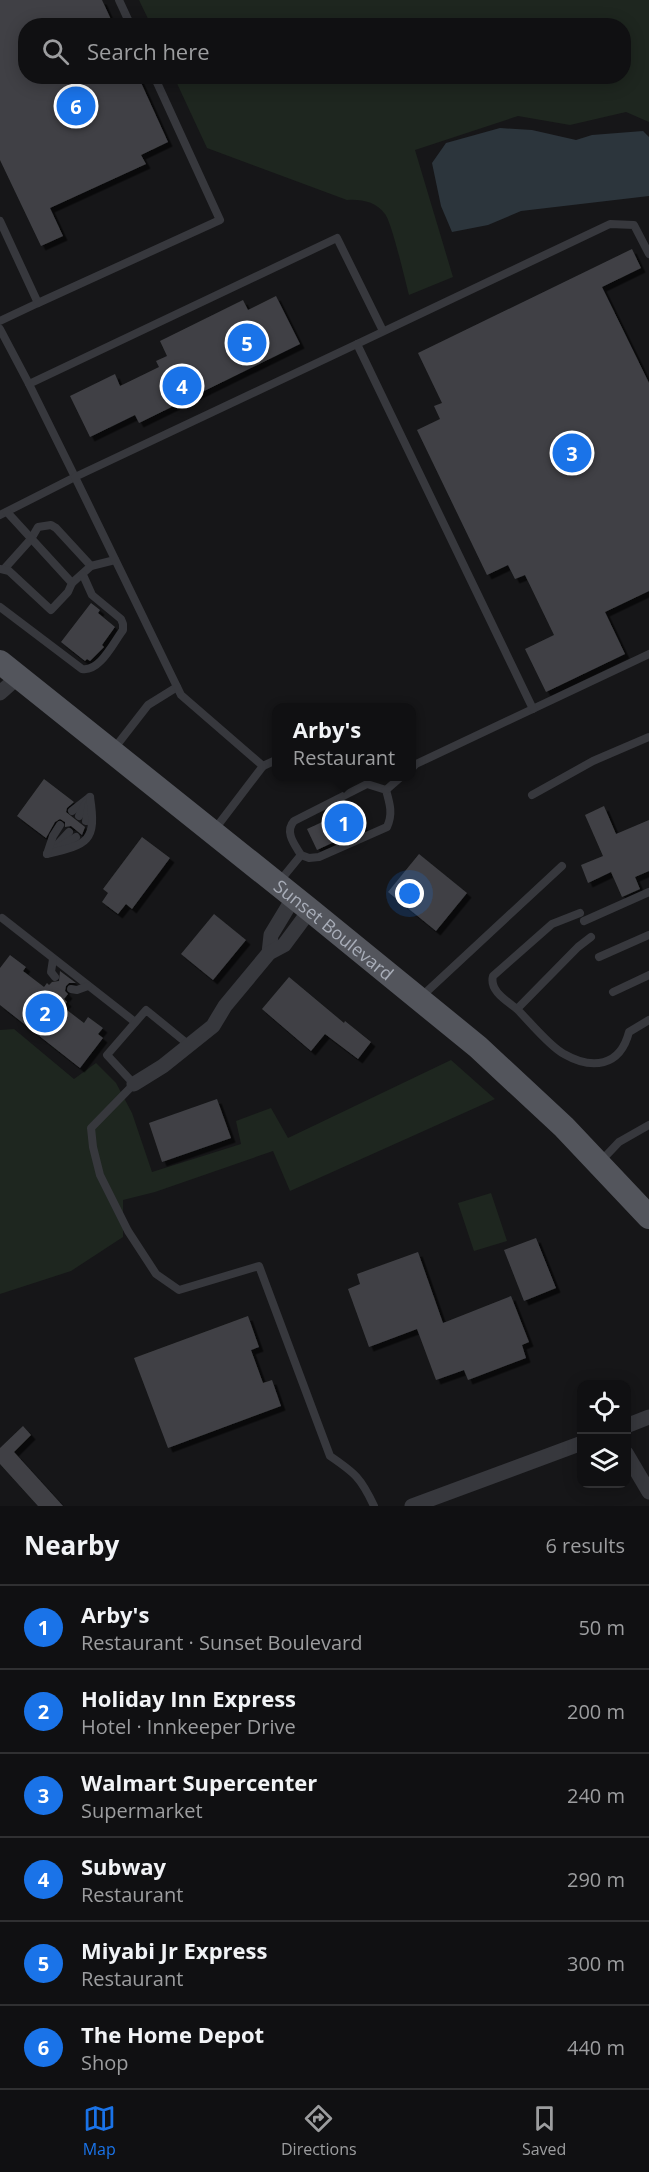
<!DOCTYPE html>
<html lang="en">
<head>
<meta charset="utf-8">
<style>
	:root { --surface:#101012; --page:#19191b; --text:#f1f3f6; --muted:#9c9d9f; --line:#303032; --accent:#1a73e8 }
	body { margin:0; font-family:"Open Sans",sans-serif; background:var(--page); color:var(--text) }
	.controls { position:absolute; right:18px; bottom:18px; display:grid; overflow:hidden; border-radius:12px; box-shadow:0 3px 15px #0003 }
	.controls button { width:54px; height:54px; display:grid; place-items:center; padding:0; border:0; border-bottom:2px solid var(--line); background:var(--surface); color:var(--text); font:30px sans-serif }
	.you { position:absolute; left:410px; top:894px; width:21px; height:21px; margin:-15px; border:4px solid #fff; border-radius:50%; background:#1a73e8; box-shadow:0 0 0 9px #1a73e833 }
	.badge { display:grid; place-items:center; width:39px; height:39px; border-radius:50%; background:var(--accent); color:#fff; font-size:20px; font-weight:700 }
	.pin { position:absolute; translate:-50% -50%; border:3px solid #fff; box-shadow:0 2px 6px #0006 }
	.popup { position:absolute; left:272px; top:703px; width:144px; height:78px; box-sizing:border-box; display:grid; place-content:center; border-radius:12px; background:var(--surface); filter:drop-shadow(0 2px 4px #0005); font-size:20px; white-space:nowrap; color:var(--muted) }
	.popup b { font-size:22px; color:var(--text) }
	.popup::after { content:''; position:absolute; left:50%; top:100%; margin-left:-12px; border:12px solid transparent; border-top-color:var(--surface) }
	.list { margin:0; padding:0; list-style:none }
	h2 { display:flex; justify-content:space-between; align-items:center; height:78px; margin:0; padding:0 24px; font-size:26px }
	h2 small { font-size:20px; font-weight:400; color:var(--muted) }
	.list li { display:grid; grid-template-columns:39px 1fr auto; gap:18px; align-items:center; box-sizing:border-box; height:84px; padding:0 24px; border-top:2px solid var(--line) }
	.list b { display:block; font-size:22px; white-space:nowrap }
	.list p { margin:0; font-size:20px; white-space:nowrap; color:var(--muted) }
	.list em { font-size:20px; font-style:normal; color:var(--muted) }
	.icon { flex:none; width:33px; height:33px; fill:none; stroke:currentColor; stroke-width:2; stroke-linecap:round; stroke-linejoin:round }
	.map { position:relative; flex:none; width:649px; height:1506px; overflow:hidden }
	.search { position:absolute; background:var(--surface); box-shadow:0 3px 15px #0003; left:18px; right:18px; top:18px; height:66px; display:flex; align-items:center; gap:15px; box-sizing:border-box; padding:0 21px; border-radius:24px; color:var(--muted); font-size:22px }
	.sheet { height:582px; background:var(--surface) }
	nav { display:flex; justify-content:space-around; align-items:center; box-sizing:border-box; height:84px; border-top:2px solid var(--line); background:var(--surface); font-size:16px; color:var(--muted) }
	nav a { display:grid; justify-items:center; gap:3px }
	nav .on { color:var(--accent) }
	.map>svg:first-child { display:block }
</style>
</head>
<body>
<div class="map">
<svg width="649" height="1506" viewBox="0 0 649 1506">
	<defs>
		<filter id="shadow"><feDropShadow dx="4.5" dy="4.5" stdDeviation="0" flood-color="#0009"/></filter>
	</defs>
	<rect width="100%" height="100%" fill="#161618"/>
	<g fill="#1e261f">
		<path d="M139 0H649V122L626 112 570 125 518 116 415 150 453 277 409 295C405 280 392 223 385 214 376 202 362 199 347 200L207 148 174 77 624 76V26L151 25Z"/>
		<path d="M14 1029 74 1079 96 1063 116 1083 132 1113 152 1172 241 1144 236 1121 271 1108 288 1138 451 1060 495 1099 290 1191 273 1151 155 1192 123 1200V1237L71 1271 0 1294V1030Z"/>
		<path d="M491 1193 507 1241 474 1251 458 1203Z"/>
	</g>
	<path fill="#2c353c" d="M500 128 532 130 576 140 592 135 643 131 649 137V196L521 211 488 225 452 232 441 206 432 163 446 143Z"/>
	<g fill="#404145" filter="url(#shadow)">
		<path d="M0 0H102L114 26H26V76H138L168 142 141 155 146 164 50 208 63 236 41 246 0 160Z"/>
		<path d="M632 249 641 268 602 287 649 383V591L605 612 625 654 546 692 525 649 554 635 525 575 515 579 508 565 487 575 417 430 440 419 434 406 442 403 418 353Z"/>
		<path d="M276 296 300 344 139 423 135 415 90 437 70 396 115 374 120 386 159 367 156 361 167 356 160 341 243 300 248 310Z"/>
		<path d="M91 603 100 610 98 613 115 627 102 645 104 647 90 661 87 659 85 661 61 642Z"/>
		<path d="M44 779 74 802 67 808 66 812 85 827 82 835 71 826 65 827V822L60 819 55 822 46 838 17 816Z"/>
		<path d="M604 806 616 834 649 820V871L635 877 640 889 622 897 611 872 588 883 581 865 603 856 585 815Z"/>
		<path d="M355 807 364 828 317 850 307 829Z"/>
		<path d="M142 837 170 858 132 909 126 904 118 914 102 902 108 893 103 889Z"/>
		<path d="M419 854 467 893 436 931 388 892Z"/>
		<path d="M214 914 246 940 213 980 181 954Z"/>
		<path d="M10 955 26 967 23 971 44 987 47 983 49 985 52 982 59 981 60 971 76 983H69L66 986 65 991 68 994 64 999 67 1002 63 1007 84 1023 88 1017 103 1028 98 1034 103 1038 80 1068 0 1005V968Z"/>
		<path d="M289 977 344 1023 345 1021 371 1042 358 1059 325 1034 311 1051 262 1009Z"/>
		<path d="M217 1099 231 1138 162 1162 149 1123Z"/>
		<path d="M536 1238 556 1288 524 1301 504 1250Z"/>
		<path d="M418 1252 443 1323 511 1296 529 1342 522 1345 526 1358 468 1380 464 1370 436 1380 417 1329 369 1347 348 1289 360 1284 357 1274Z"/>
		<path d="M248 1316 259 1347 251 1350 263 1383 272 1380 281 1406 168 1448 134 1358Z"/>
		<path d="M23 1426 31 1435 14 1452 63 1506H38L0 1464V1448Z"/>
	</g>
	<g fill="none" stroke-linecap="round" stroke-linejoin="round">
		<g stroke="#37383d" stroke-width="8">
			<path d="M119 0 131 26"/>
			<path d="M0 221 38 303 0 321"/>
			<path d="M38 303 220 220 154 76"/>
			<path d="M0 329 29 384"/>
			<path d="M357 344 610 224 634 225 649 254"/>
			<path d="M0 515 75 477 29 384 337 238 383 331"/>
			<path d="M5 568 31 539 38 527 51 525 56 528 91 566"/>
			<path d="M0 569 9 571 51 610 68 592 72 583 7 512"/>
			<path d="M72 583 91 566 115 560"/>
			<path d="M0 607 82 669C100 672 113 643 123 630V624L121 619 92 595 83 575"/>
			<path d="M113 750 148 705 177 687"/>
			<path d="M263 766 276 760"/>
			<path d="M412 768 416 764 649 654"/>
			<path d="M367 784 386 790C390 804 393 814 387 827L319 857 309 858 301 855C295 845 284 832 294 821Z"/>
			<path d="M386 790 402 776"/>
			<path d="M532 795 593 761 649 737"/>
			<path d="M72 811 90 797"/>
			<path d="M79 816 86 803"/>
			<path d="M86 821 89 804"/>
			<path d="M215 829 263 766 181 695 75 477 357 344 533 709"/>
			<path d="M57 845 69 832"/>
			<path d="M56 849 76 837"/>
			<path d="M47 854C88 844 97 842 90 797"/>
			<path d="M47 854 53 836 60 825"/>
			<path d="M279 882 301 855"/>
			<path d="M2 918 135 1022"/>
			<path d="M584 921 649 892"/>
			<path d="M591 937 578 947 517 1009C529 1021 550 1047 564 1054 592 1070 620 1067 629 1032L649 1020"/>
			<path d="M599 957 649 935"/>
			<path d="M53 959 51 972 55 977"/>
			<path d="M71 989 77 990 88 986"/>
			<path d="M613 992 649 975"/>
			<path d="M422 996 562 866"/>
			<path d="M517 1009C507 1001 489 991 493 976L552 924 580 913"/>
			<path d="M189 1045 146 1010 107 1055 134 1084 91 1128 93 1147 100 1175 128 1231 156 1274 179 1290 259 1266 330 1456C355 1473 361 1478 374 1506"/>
			<path d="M600 1162 619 1142 649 1125"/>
		</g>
		<g stroke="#37383d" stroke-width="15">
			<path d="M0 693 18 677"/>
			<path d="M269 953 271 935 294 897"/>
			<path d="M134 1084 163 1066 213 1026 225 1006 269 953 284 945 310 910"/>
			<path d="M626 1426 649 1417"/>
			<path d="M626 1453 649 1492"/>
			<path d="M412 1506 582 1443"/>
		</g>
		<path stroke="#53555c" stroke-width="24" id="s1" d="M0 662 310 910 478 1047 564 1127 649 1217"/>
	</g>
	<g text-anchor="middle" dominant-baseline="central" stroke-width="4.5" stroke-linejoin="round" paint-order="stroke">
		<g font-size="18" fill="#a8adb8" stroke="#111113">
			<text stroke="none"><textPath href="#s1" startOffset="428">Sunset Boulevard</textPath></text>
		</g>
	</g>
</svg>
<div class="controls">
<button><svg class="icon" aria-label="locate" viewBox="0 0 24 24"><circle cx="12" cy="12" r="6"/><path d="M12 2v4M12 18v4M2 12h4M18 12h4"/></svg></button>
<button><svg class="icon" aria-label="layers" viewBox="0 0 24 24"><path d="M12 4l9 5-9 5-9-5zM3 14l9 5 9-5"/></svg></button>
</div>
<div class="you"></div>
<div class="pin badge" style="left:344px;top:823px">1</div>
<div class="popup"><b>Arby's</b>Restaurant</div>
<div class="pin badge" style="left:45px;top:1013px">2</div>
<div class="pin badge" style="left:572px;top:453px">3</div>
<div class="pin badge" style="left:182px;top:386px">4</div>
<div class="pin badge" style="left:247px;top:343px">5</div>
<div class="pin badge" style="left:76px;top:106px">6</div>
<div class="search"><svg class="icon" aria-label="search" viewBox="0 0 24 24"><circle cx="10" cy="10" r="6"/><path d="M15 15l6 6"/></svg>Search here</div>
</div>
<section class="sheet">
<h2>Nearby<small>6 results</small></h2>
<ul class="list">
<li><span class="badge">1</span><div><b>Arby's</b><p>Restaurant · Sunset Boulevard</p></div><em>50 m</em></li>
<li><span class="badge">2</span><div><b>Holiday Inn Express</b><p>Hotel · Innkeeper Drive</p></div><em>200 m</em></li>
<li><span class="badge">3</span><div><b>Walmart Supercenter</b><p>Supermarket</p></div><em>240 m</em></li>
<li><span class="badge">4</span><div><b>Subway</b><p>Restaurant</p></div><em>290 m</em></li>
<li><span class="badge">5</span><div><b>Miyabi Jr Express</b><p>Restaurant</p></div><em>300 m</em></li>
<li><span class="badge">6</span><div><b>The Home Depot</b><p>Shop</p></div><em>440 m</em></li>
</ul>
</section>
<nav>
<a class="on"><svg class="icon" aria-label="map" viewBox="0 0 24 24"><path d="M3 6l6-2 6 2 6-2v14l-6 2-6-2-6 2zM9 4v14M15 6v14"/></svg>Map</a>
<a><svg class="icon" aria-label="directions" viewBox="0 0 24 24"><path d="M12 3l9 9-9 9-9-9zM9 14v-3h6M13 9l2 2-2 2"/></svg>Directions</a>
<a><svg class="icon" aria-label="saved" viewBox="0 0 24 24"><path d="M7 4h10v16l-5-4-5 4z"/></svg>Saved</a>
</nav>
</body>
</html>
